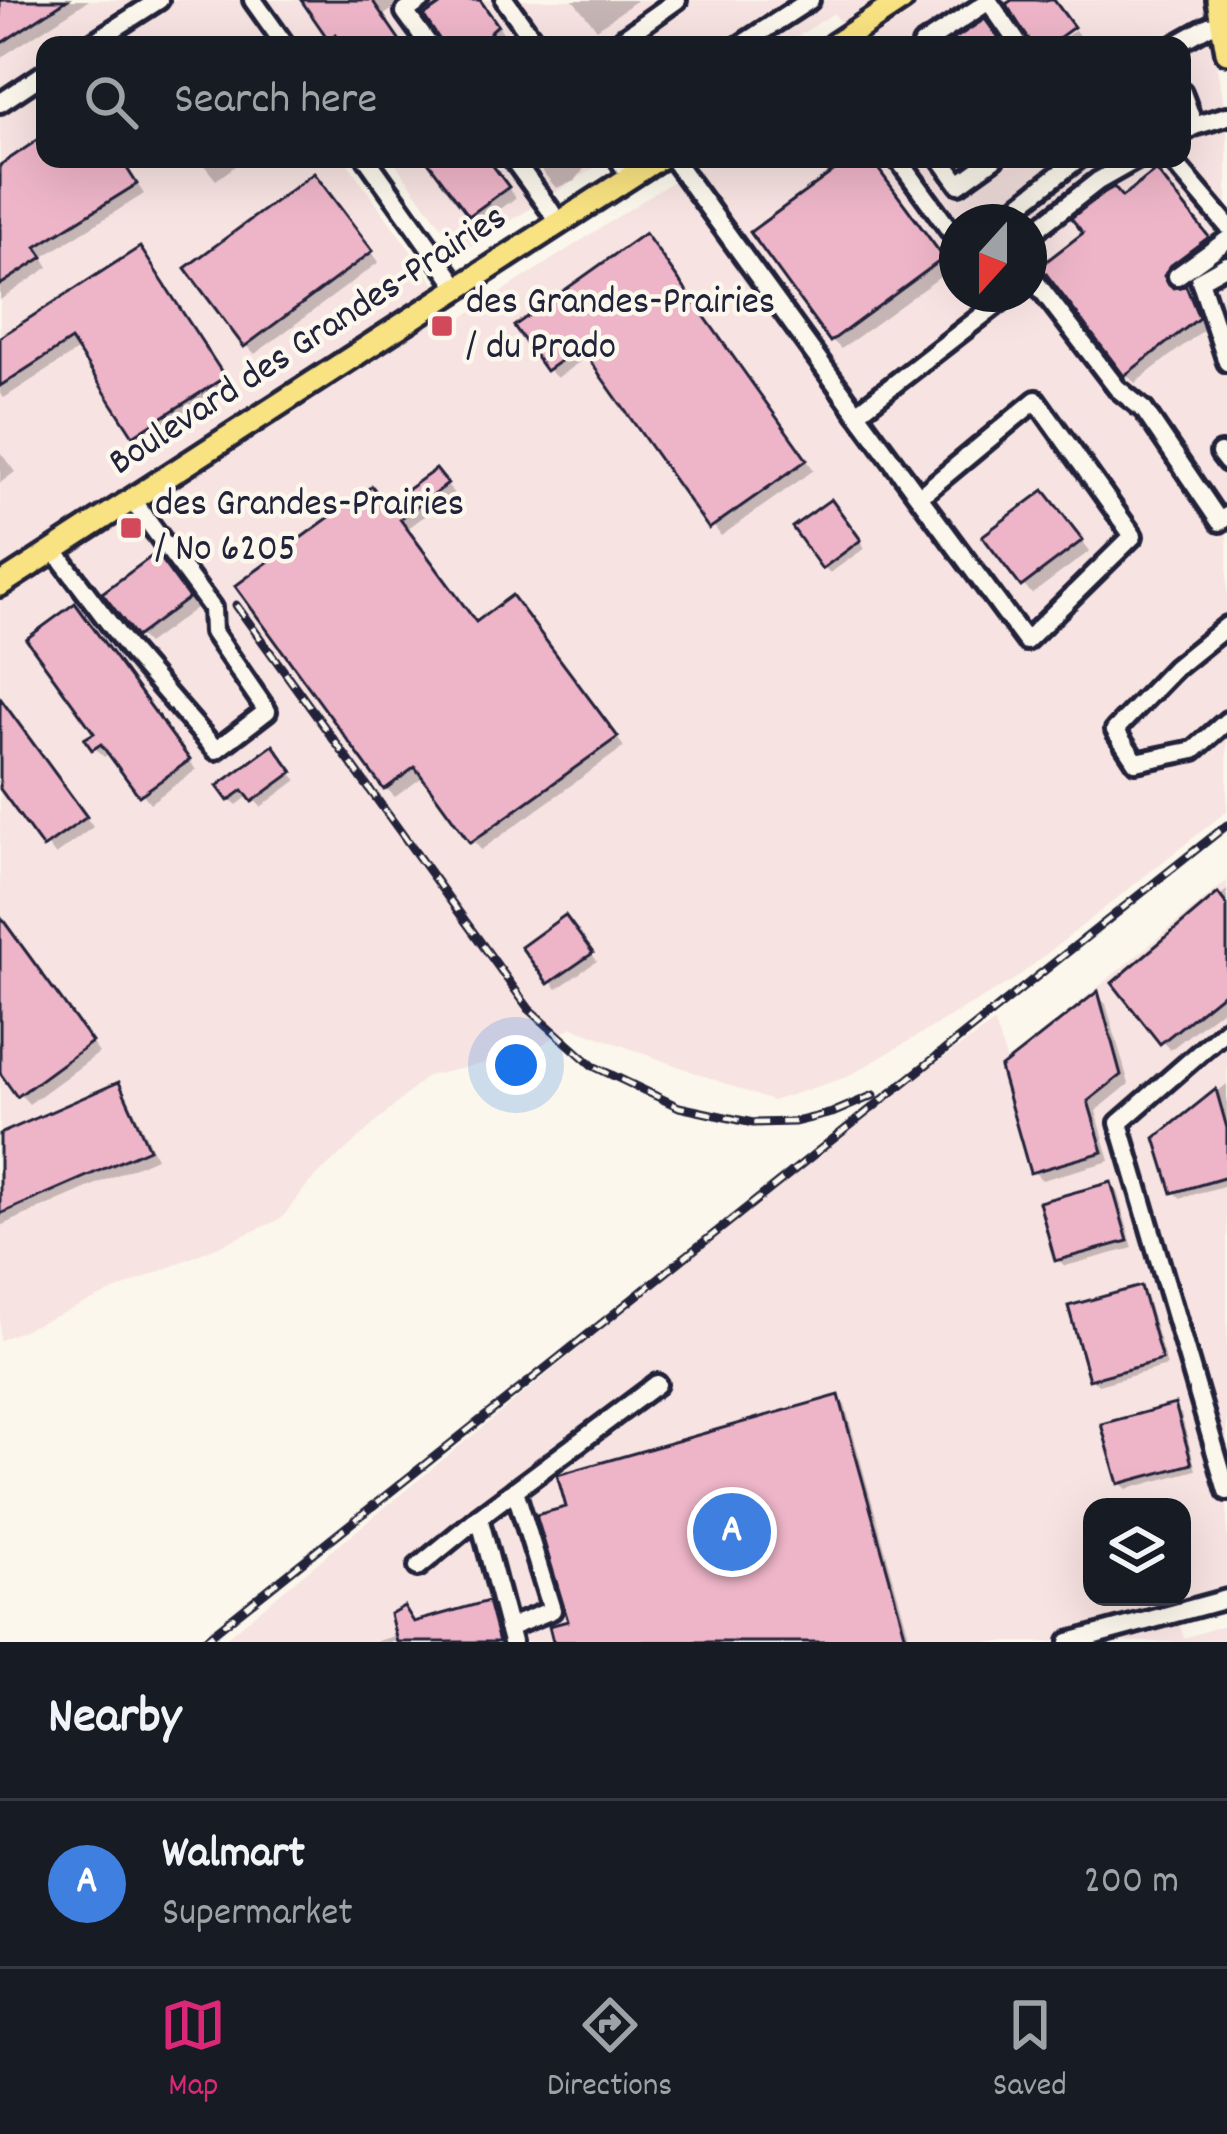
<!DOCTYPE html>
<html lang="en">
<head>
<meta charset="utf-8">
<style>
	:root { --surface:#171b24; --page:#20242c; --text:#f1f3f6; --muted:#9ea1a6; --line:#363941; --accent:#db2777 }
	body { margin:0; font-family:Dekko,sans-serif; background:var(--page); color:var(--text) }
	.controls { position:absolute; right:36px; bottom:36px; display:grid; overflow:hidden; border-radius:24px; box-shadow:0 12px 48px #0002 }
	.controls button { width:108px; height:108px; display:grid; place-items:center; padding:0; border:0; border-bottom:3px solid var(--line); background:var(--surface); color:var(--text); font:60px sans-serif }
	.compass { position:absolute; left:939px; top:204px; width:108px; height:108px; border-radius:50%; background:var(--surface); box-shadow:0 12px 48px #0002; rotate:201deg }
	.you { position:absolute; left:516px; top:1065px; width:42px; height:42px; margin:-30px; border:9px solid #fff; border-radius:50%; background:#1a73e8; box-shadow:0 0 0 18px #1a73e833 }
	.badge { display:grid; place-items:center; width:78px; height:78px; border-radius:50%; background:var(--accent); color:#fff; font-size:39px; font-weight:700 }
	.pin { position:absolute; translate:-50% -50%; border:6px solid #fff; box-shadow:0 3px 12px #0006 }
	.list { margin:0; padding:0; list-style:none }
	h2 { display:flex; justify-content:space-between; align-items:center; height:156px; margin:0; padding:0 48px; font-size:51px }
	h2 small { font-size:39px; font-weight:400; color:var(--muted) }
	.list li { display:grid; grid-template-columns:78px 1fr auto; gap:36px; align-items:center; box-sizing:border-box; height:168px; padding:0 48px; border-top:3px solid var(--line) }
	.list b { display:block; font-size:45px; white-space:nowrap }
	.list p { margin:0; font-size:39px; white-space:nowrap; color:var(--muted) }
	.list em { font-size:39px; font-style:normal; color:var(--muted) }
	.icon { flex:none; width:66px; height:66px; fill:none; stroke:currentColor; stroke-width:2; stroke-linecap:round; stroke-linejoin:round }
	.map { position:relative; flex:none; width:1227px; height:1642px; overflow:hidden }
	.search { position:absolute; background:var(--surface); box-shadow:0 12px 48px #0002; left:36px; right:36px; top:36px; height:132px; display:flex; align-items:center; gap:30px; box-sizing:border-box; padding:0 42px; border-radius:24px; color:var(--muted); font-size:45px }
	.sheet { height:324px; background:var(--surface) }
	nav { display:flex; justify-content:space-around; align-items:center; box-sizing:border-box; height:168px; border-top:3px solid var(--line); background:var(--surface); font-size:33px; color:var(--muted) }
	nav a { display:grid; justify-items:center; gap:6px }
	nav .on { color:var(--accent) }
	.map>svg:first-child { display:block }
</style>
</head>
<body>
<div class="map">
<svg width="1227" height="1642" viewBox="0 0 1227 1642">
	<rect width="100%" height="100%" fill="#fbf7ec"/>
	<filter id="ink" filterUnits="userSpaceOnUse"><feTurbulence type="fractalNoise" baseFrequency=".00833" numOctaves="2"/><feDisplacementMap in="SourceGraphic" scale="24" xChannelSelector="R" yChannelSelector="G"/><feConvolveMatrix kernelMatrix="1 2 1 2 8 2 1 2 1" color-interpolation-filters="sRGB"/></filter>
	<g filter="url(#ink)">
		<g fill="#f7e3e1" fill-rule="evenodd">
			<path d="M0 0H1203L1227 118V811L1015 979 847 1077 772 1101 572 1027 526 1054 427 1076 309 1183 281 1219 0 1340ZM834 13 855 45H1182V159H707L460 319 348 164 352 159H45V45H784ZM957 222H1029V294H957Z"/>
			<path d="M392 159H608L463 251 457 248Z"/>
			<path d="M1227 881V1585L1172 1602 1184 1638 1227 1624V1642H221L869 1110 994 1023 1007 1062ZM1092 1507H1182V1597H1092Z"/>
		</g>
		<g fill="#0003">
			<path d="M0 0H89L0 58Z"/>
			<path d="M305 0H405L383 16 403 45H339Z"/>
			<path d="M452 0H480L505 35 497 42 499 45H449Z"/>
			<path d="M573 0H637L597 29Z"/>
			<path d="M1075 30 1080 37 1069 45H1055Z"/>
			<path d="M45 139V159H121L144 194 43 257 49 267 0 300V176Z"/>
			<path d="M199 159H245L216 180Z"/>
			<path d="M430 159H487L516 198 480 223Z"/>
			<path d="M532 159H581L586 166 575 181 556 188Z"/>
			<path d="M855 159H870L951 269 841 349 832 340Z"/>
			<path d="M1165 183 1215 248 1178 275 1172 287 1174 291 1185 289 1194 298 1206 328 1135 383 1126 374 1123 200Z"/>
			<path d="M323 186 379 262 255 354 246 345Z"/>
			<path d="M654 246 814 470 721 536 589 355 557 378 548 369Z"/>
			<path d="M140 251 231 388 144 443 80 349 4 398 0 394V341Z"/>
			<path d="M0 452 15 472 0 483Z"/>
			<path d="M445 482 454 494 407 529 477 625 521 608 624 747 481 850 424 776 395 797 386 788 387 508Z"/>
			<path d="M1053 503 1090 551 1032 594 1023 585Z"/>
			<path d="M837 509 865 548 830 573 824 567Z"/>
			<path d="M164 566 196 608 147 644 138 635Z"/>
			<path d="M84 616 196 770 150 803 111 752 104 757 95 748 98 733Z"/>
			<path d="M0 699 93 827 55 855 0 783Z"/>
			<path d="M279 755 297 780 261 807 250 795 237 805 230 799Z"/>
			<path d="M1227 890V1005L1170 1050 1116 983Z"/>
			<path d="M0 917 99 1053 29 1104 0 1072Z"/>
			<path d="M571 925 597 961 557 989 525 947Z"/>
			<path d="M1097 995 1106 1004 1129 1084 1096 1111 1110 1161 1042 1180 1033 1171Z"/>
			<path d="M1227 1084V1185L1181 1198 1174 1192 1158 1139Z"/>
			<path d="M118 1085 127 1095 156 1158 0 1226V1137Z"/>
			<path d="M1110 1185 1117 1191 1133 1248 1065 1266 1058 1260Z"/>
			<path d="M1140 1289 1146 1296 1167 1366 1098 1385 1092 1378Z"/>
			<path d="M838 1398 845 1405 911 1642H556L572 1623 569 1509Z"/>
			<path d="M1174 1408 1181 1414 1196 1470 1127 1489 1120 1483Z"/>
			<path d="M487 1604 494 1611 502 1642H374L398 1635 415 1624Z"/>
		</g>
		<g fill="#eeb5c8" stroke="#22223b" stroke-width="3">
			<path d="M0 0H67L0 44Z"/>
			<path d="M301 0H372L403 45H343L336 34 328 39Z"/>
			<path d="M447 0H480L498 25 490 32 500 45H443L424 16Z"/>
			<path d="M1012 0H1054L1074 27 1049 45H1032L1006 4Z"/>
			<path d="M985 19 1004 45H945Z"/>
			<path d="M45 135V159H121L137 184 36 247 43 257 0 285V165Z"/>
			<path d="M426 159H488L509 187 469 216Z"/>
			<path d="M850 159H871L944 258 830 342 750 232Z"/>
			<path d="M1156 170 1209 237 1170 266 1164 276 1173 288 1186 286 1199 318 1124 376 1040 266 1083 233 1071 218 1105 192 1114 187 1122 197Z"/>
			<path d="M314 173 373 251 244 347 185 268Z"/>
			<path d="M645 233 807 460 709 529 580 347 546 371 514 326Z"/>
			<path d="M140 247 225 377 133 436 71 340 0 386V337Z"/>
			<path d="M436 469 448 484 400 519 476 622 512 595 618 737 470 843 415 767 384 790 235 586 372 486 386 505Z"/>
			<path d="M1044 490 1083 540 1021 587 982 536Z"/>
			<path d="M831 499 861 540 822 569 792 527Z"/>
			<path d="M156 553 189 598 136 637 102 593Z"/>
			<path d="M75 603 190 760 139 796 101 744 92 750 84 739 94 733 26 639Z"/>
			<path d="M0 698 87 817 43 848 0 789Z"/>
			<path d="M273 745 293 772 252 802 243 790 228 801 217 786Z"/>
			<path d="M1218 893 1227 905V990L1160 1044 1112 983Z"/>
			<path d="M565 915 593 953 548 984 521 947Z"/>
			<path d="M0 916 92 1042 17 1097 0 1073Z"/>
			<path d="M1098 991 1121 1075 1088 1101 1103 1152 1030 1173 1000 1068Z"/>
			<path d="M119 1082 149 1149 0 1214V1134Z"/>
			<path d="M1216 1089 1227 1128V1177L1172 1193 1155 1138Z"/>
			<path d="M1111 1182 1128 1241 1055 1261 1039 1202Z"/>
			<path d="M1141 1286 1162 1360 1089 1380 1068 1306Z"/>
			<path d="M839 1395 906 1637 887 1642H553L549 1626 568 1621 536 1515 566 1507 557 1475Z"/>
			<path d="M1175 1404 1192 1464 1118 1484 1101 1424Z"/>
			<path d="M488 1601 499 1642H397L390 1614 404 1606 414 1622Z"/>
		</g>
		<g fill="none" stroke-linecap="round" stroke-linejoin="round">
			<g stroke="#22223b" stroke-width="26">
				<g id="minor">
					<path d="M253 0 285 45"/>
					<path d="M422 0 405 12 429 45"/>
					<path d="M505 0 537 45"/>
					<path d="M988 0 1019 45"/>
					<path d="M89 45 159 0"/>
					<path d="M614 45 677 0"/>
					<path d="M741 45 810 0"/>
					<path d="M922 45 989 1"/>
					<path d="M1175 45 1209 26 1221 24"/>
					<path d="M1182 92 1194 126 1182 133"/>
					<path d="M0 103 45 73"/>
					<path d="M1194 126 1227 116"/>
					<path d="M367 159 458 287"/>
					<path d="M513 159 559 222"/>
					<path d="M619 159 630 177"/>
					<path d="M673 159 857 413 1001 301 996 294"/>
					<path d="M898 159 957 240"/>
					<path d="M941 159 959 184 994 159"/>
					<path d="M1171 159 1227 225"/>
					<path d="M1006 222 1003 218 1078 159"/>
					<path d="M1029 235 1098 181 1137 159"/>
					<path d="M1227 265 1200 280 1227 362"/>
					<path d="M1029 273 1117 388 1144 410 1220 522 1227 516"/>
					<path d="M1177 276 1227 240"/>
					<path d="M857 413 919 497 1036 400 1133 536 1026 641 919 497"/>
					<path d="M1220 453 1227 462"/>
					<path d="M54 550 131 652 216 750 267 711 213 632 212 608 132 500"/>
					<path d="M1227 626 1175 668 1115 730 1136 762 1194 750 1227 721"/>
					<path d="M1227 1029 1119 1123 1227 1491"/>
					<path d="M479 1517 657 1384"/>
					<path d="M418 1567 479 1517 512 1642"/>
					<path d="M508 1628 552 1610 515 1490"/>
					<path d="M1069 1642 1227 1599"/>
				</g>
			</g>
			<g stroke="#22223b" stroke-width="30">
				<g id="major">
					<path d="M1218 0 1227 52"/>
					<path d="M834 45 902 0"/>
					<path d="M0 585 658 159"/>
				</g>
			</g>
			<use href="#minor" stroke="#fbf7ec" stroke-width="16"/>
			<use href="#major" stroke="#f8e281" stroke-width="21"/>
			<g stroke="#22223b" stroke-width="9">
				<g id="rail">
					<path d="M236 605 529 1009 593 1066 679 1107 753 1123 795 1122 832 1113 874 1095"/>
					<path d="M202 1642 1227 825"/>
				</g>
			</g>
			<use href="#rail" stroke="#fbf7ec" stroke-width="4.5" stroke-dasharray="14" stroke-linecap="butt"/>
		</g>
	</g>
	<g fill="#d1495b" stroke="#fbf7ec" stroke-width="4.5">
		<rect x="430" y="314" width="24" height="24" rx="6"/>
		<rect x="119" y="516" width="24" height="24" rx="6"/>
	</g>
	<g text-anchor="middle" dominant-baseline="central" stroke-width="9" stroke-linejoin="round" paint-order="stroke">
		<g font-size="39" fill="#22223b" stroke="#fbf7ec" text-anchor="start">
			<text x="466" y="304">des Grandes-Prairies<tspan x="466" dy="45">/ du Prado</tspan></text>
			<text x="155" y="506">des Grandes-Prairies<tspan x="155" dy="45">/ No 6205</tspan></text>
		</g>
		<g font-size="39" fill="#22223b" stroke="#fbf7ec">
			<text transform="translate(309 342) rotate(-33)">Boulevard des Grandes-Prairies</text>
		</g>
	</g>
</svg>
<div class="controls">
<button><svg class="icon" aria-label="layers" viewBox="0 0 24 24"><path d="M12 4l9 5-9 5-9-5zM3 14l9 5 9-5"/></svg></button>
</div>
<svg class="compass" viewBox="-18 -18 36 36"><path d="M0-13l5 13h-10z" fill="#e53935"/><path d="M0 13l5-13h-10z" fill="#9ea1a6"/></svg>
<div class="you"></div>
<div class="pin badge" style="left:732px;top:1532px;background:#3f7fe0">A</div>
<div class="search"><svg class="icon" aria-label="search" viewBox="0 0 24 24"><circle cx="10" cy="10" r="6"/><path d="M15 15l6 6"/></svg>Search here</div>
</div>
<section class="sheet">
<h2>Nearby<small></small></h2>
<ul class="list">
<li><span class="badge" style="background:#3f7fe0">A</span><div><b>Walmart</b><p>Supermarket</p></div><em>200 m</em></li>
</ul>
</section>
<nav>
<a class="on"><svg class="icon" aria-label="map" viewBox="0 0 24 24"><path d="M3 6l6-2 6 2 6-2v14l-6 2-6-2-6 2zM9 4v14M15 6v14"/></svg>Map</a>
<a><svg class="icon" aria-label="directions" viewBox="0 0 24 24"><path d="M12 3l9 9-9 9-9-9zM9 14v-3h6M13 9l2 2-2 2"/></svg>Directions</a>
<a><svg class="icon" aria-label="saved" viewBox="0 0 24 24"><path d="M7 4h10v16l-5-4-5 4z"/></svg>Saved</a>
</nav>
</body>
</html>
